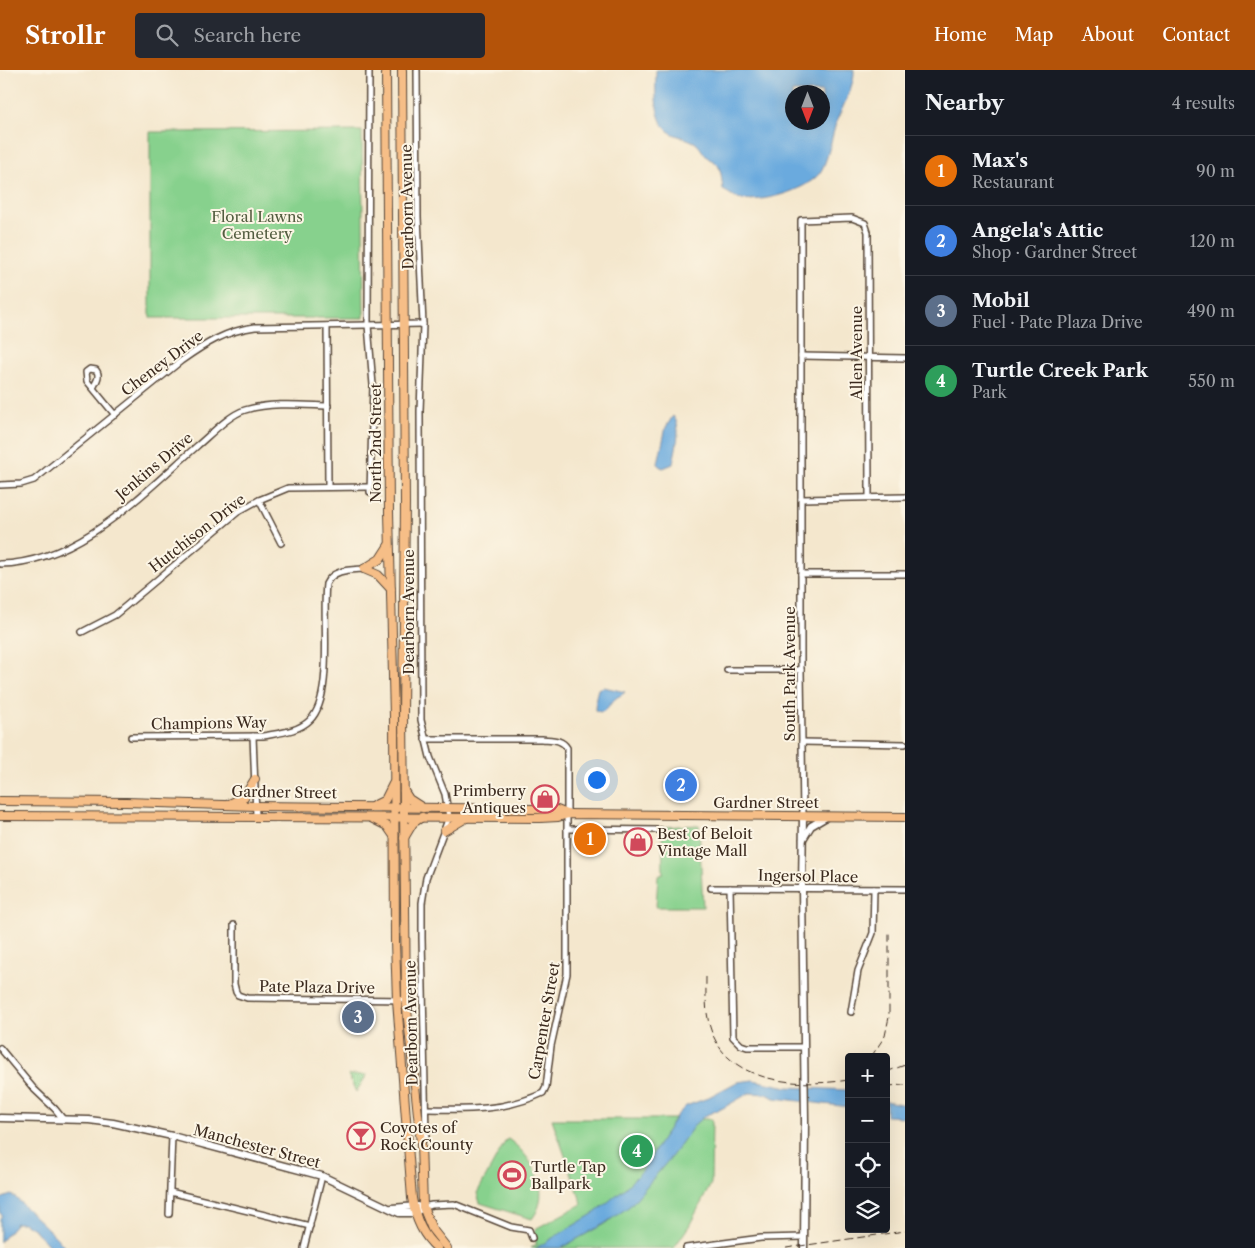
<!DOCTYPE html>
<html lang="en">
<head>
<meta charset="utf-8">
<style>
	:root { --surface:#171b24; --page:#242831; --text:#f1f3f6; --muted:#9ea1a6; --line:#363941; --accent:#b45309 }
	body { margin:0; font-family:"Libre Caslon Text",serif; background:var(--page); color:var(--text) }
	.controls { position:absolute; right:15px; bottom:15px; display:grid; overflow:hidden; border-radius:5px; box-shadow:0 5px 20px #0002 }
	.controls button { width:45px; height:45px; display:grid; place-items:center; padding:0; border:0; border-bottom:1px solid var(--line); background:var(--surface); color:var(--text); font:25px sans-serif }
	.compass { position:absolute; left:785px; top:15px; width:45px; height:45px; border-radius:50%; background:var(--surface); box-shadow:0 5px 20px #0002; rotate:180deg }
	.you { position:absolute; left:596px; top:709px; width:18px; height:18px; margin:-12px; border:4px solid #fff; border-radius:50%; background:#1a73e8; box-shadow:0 0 0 8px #1a73e833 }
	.badge { display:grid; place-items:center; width:32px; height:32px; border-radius:50%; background:var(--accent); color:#fff; font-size:16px; font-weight:700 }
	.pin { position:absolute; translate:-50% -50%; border:2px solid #fff; box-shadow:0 1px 5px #0006 }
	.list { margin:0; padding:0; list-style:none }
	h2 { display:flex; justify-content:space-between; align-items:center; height:65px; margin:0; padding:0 20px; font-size:21px }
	h2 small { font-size:16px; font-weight:400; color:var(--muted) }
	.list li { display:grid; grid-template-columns:32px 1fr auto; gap:15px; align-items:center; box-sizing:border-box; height:70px; padding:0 20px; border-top:1px solid var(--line) }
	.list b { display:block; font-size:19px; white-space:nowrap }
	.list p { margin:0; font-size:16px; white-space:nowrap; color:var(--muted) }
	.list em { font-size:16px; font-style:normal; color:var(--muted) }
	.icon { flex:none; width:28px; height:28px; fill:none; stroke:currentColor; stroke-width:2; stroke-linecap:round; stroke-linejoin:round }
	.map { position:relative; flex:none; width:905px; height:1178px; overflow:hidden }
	header { display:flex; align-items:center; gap:30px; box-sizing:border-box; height:70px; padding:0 25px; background:var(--accent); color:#fff }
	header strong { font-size:24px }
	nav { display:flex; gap:28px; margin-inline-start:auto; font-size:18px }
	.search { width:350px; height:45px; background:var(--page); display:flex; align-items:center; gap:12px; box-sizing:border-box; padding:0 18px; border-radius:5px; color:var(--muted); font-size:19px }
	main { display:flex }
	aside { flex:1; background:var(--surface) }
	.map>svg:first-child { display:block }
</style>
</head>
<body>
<header>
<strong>Strollr</strong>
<div class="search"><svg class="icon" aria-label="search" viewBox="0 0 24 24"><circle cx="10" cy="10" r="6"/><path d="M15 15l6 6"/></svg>Search here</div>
<nav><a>Home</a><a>Map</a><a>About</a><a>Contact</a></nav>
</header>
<main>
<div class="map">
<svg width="905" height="1178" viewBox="0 0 905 1178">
	<rect width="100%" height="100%" fill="#fcf5e5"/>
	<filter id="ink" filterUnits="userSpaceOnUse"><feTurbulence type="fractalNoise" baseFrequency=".02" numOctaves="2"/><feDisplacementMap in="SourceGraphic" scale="10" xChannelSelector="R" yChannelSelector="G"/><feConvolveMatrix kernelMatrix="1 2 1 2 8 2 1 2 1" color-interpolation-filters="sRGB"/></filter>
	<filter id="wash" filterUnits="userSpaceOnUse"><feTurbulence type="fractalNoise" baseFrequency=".0096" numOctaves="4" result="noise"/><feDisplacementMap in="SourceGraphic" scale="20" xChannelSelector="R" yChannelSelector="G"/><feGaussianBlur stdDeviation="1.12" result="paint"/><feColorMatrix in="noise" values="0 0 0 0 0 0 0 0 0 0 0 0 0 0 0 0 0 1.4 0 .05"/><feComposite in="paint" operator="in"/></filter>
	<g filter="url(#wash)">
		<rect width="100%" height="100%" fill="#f4e7cd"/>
		<g fill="#87d18d" stroke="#617e56">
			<path d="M362 61 364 248H150V62Z"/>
			<path d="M699 755 703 837H656L658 806 663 804 662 757Z"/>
			<path d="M348 1005H367L356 1022Z"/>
			<path d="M552 1049H712L711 1114 689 1156 674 1178H531L536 1175 535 1159 582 1134Z"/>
			<path d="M508 1069C531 1085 554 1121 532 1149L480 1133 477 1123 506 1070Z"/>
		</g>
		<g fill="#6baade" stroke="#536a7e" fill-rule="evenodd">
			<path d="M656 0H854C855 14 843 36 837 50 832 64 828 93 819 104 805 121 761 133 741 129 735 128 729 123 723 120 722 113 722 104 719 97 716 91 712 91 708 88 702 83 700 74 692 71 684 67 674 66 667 60 653 46 656 18 656 0ZM822 22V52H792V22Z"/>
			<path d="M673 346C683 358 675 380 673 394L663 398 659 396 658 393 666 357Z"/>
			<path d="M604 617 625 622C621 626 618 626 615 629 608 635 605 646 595 640L596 627 598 619Z"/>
			<path d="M753 1010 787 1017 847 1020H849V1037L774 1028 767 1024 749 1023 723 1038 706 1045 696 1053 672 1086 630 1136 604 1154 561 1178H536L596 1142 625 1118 642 1101 677 1045 686 1036 705 1029 737 1012Z"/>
			<path d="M886 1031 905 1035V1047L886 1046Z"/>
			<path d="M11 1125C18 1128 20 1133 26 1138 39 1151 54 1163 65 1178H51L35 1160 24 1153H16L0 1172V1149L2 1145 0 1143V1129Z"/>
		</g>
	</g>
	<g filter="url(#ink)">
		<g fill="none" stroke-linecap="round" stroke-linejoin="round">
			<g stroke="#574638" stroke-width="8">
				<g id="minor">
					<path d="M369 0 368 255 373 315 370 422"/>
					<path d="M417 0 418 147 423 254 420 341 421 650 430 687 445 724 449 747 426 808 422 833V868L426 1066 421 1073"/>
					<path d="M327 256 328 417"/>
					<path d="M801 286 905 288"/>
					<path d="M93 318C96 312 101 306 96 300L90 299 86 302 87 311 115 345"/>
					<path d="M0 415 21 414 34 410 181 291C205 274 225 261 255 257L423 254"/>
					<path d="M801 429 905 427"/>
					<path d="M259 430 281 473"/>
					<path d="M0 494C78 493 141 425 197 376 210 365 229 345 245 340 271 332 301 335 328 336"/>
					<path d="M801 504H905"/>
					<path d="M82 562 115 545 239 441 259 430 288 418 370 417"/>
					<path d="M727 600H801"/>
					<path d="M253 666 256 745"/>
					<path d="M131 667 263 666C278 663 298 662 310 650 334 627 322 548 326 514 333 499 350 500 364 499"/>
					<path d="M425 669H542C552 670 562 669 567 678V904L551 976 546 1017 543 1023C505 1041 468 1040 426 1039"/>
					<path d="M802 672 905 674"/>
					<path d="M803 746 801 600V150L852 148 865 153 868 162 869 427"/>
					<path d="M567 759 660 760"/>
					<path d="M711 818 905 819"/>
					<path d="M730 818 733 967 741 975 747 977H804"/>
					<path d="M234 855V914L236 922 238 925 247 928 406 930"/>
					<path d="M851 942 858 901 873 863 874 819"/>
					<path d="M0 978 34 1019 55 1039 63 1049"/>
					<path d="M170 1122 310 1156"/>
					<path d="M423 1137 432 1135 454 1134 511 1157 529 1160 532 1168"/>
					<path d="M169 1144 172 1066"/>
					<path d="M304 1178 322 1106"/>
					<path d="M686 1178 761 1168 804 1167"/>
				</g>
			</g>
			<g stroke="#574638" stroke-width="9">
				<g id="tertiary">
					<path d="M803 746 802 818 805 1050 804 1178"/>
					<path d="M803 769 811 756 828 746"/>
					<path d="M0 1048 89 1050 113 1053 172 1066 322 1106 399 1143H415L423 1137"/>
					<path d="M392 1138 417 1136"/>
				</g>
			</g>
			<g stroke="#574638" stroke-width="10">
				<g id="primary">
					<path d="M386 0 389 442 394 647 395 871 397 930 412 1128C415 1148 422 1165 437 1178"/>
					<path d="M402 0 405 433 403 646 406 930 421 1073 423 1137 432 1159 447 1178"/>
					<path d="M364 499 380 489 389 475"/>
					<path d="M364 499 378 505 391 519"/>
					<path d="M404 721 409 729 423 738"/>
					<path d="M0 731 126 732 256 736 532 739 557 740 567 744"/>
					<path d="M229 734 244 727 255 709"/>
					<path d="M373 736 385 730 393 714"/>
					<path d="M0 746 540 748 558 747 568 744 905 747"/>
					<path d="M371 748 387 756 394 766"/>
					<path d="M444 761 466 748"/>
					<path d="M404 768 413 753 422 747"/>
				</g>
			</g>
			<use href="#minor" stroke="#fff" stroke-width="5"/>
			<use href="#tertiary" stroke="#fff" stroke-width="6"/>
			<use href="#primary" stroke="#f6be87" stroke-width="8"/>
			<g stroke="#3b2a1e" stroke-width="1" stroke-dasharray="8 4" stroke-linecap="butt">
				<path d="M706 907C706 923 705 941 710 957 727 1015 800 1017 849 1010"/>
				<path d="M871 987 885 966 889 947V860"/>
				<path d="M886 1002 905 995"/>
				<path d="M886 1016 905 1015"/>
				<path d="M786 1178 905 1161"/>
			</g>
		</g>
	</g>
	<defs>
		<g id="shop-ring" transform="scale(1.4375)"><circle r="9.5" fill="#fcf5e5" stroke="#d1495b" stroke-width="1.5"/><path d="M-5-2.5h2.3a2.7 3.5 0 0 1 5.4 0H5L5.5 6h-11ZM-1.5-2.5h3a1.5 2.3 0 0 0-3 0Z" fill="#d1495b"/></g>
		<g id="bar-ring" transform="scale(1.4375)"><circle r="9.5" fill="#fcf5e5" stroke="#d1495b" stroke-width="1.5"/><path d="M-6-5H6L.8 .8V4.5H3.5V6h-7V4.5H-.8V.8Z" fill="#d1495b"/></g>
		<g id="stadium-ring" transform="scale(1.4375)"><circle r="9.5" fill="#fcf5e5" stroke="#d1495b" stroke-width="1.5"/><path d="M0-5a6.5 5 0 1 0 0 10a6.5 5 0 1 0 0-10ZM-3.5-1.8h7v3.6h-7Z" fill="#d1495b"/></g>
	</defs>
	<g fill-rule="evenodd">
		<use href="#shop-ring" x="545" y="729"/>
		<use href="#shop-ring" x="638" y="772"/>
		<use href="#bar-ring" x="361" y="1066"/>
		<use href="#stadium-ring" x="512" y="1105"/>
	</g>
	<g text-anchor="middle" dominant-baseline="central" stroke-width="4" stroke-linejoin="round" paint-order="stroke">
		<g font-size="15" fill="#3b2a1e" stroke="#fcf5e5">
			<text transform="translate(407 137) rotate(-91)">Dearborn Avenue</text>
			<text transform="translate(856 283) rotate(-90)">Allen Avenue</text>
			<text transform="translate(162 293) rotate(-37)">Cheney Drive</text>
			<text transform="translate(375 373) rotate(-90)">North 2nd Street</text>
			<text transform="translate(154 396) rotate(-40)">Jenkins Drive</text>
			<text transform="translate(197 463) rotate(-38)">Hutchison Drive</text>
			<text transform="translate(408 542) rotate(-90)">Dearborn Avenue</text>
			<text transform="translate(789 604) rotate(-90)">South Park Avenue</text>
			<text transform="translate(209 653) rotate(-1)">Champions Way</text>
			<text transform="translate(284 722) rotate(1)">Gardner Street</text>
			<text x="766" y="732">Gardner Street</text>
			<text transform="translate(808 806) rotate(1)">Ingersol Place</text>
			<text transform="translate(317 917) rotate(1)">Pate Plaza Drive</text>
			<text transform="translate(544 951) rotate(-80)">Carpenter Street</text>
			<text transform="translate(411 953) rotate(-91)">Dearborn Avenue</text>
			<text transform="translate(257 1076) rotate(15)">Manchester Street</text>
		</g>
		<g font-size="15" fill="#525c3f" stroke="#fcf5e5">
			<text x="257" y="146">Floral Lawns<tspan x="257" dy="17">Cemetery</tspan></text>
		</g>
		<g font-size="15" fill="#3b2a1e" stroke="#fcf5e5" text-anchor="start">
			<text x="526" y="720" text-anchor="end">Primberry<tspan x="526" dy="17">Antiques</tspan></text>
			<text x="657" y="763">Best of Beloit<tspan x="657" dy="17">Vintage Mall</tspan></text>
			<text x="380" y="1057">Coyotes of<tspan x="380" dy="17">Rock County</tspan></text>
			<text x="531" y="1096">Turtle Tap<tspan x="531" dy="17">Ballpark</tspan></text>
		</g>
	</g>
</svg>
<div class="controls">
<button>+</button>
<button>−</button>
<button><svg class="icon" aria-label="locate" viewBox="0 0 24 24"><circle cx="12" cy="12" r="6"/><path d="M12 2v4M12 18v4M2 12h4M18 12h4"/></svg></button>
<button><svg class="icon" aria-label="layers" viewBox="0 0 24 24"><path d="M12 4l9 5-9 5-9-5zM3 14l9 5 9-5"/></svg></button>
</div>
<svg class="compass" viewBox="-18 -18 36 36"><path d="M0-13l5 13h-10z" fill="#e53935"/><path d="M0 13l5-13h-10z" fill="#9ea1a6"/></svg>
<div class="you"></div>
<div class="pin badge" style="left:590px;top:769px;background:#e8710a">1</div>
<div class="pin badge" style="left:681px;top:715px;background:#3f7fe0">2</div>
<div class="pin badge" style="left:358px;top:947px;background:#5c6f8a">3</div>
<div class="pin badge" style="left:637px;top:1081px;background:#2e9e5b">4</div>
</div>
<aside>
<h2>Nearby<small>4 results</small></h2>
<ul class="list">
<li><span class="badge" style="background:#e8710a">1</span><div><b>Max's</b><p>Restaurant</p></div><em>90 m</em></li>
<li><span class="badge" style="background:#3f7fe0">2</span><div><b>Angela's Attic</b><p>Shop · Gardner Street</p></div><em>120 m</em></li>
<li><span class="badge" style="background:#5c6f8a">3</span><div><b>Mobil</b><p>Fuel · Pate Plaza Drive</p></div><em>490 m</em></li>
<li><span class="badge" style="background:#2e9e5b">4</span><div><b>Turtle Creek Park</b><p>Park</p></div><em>550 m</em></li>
</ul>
</aside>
</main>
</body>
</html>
